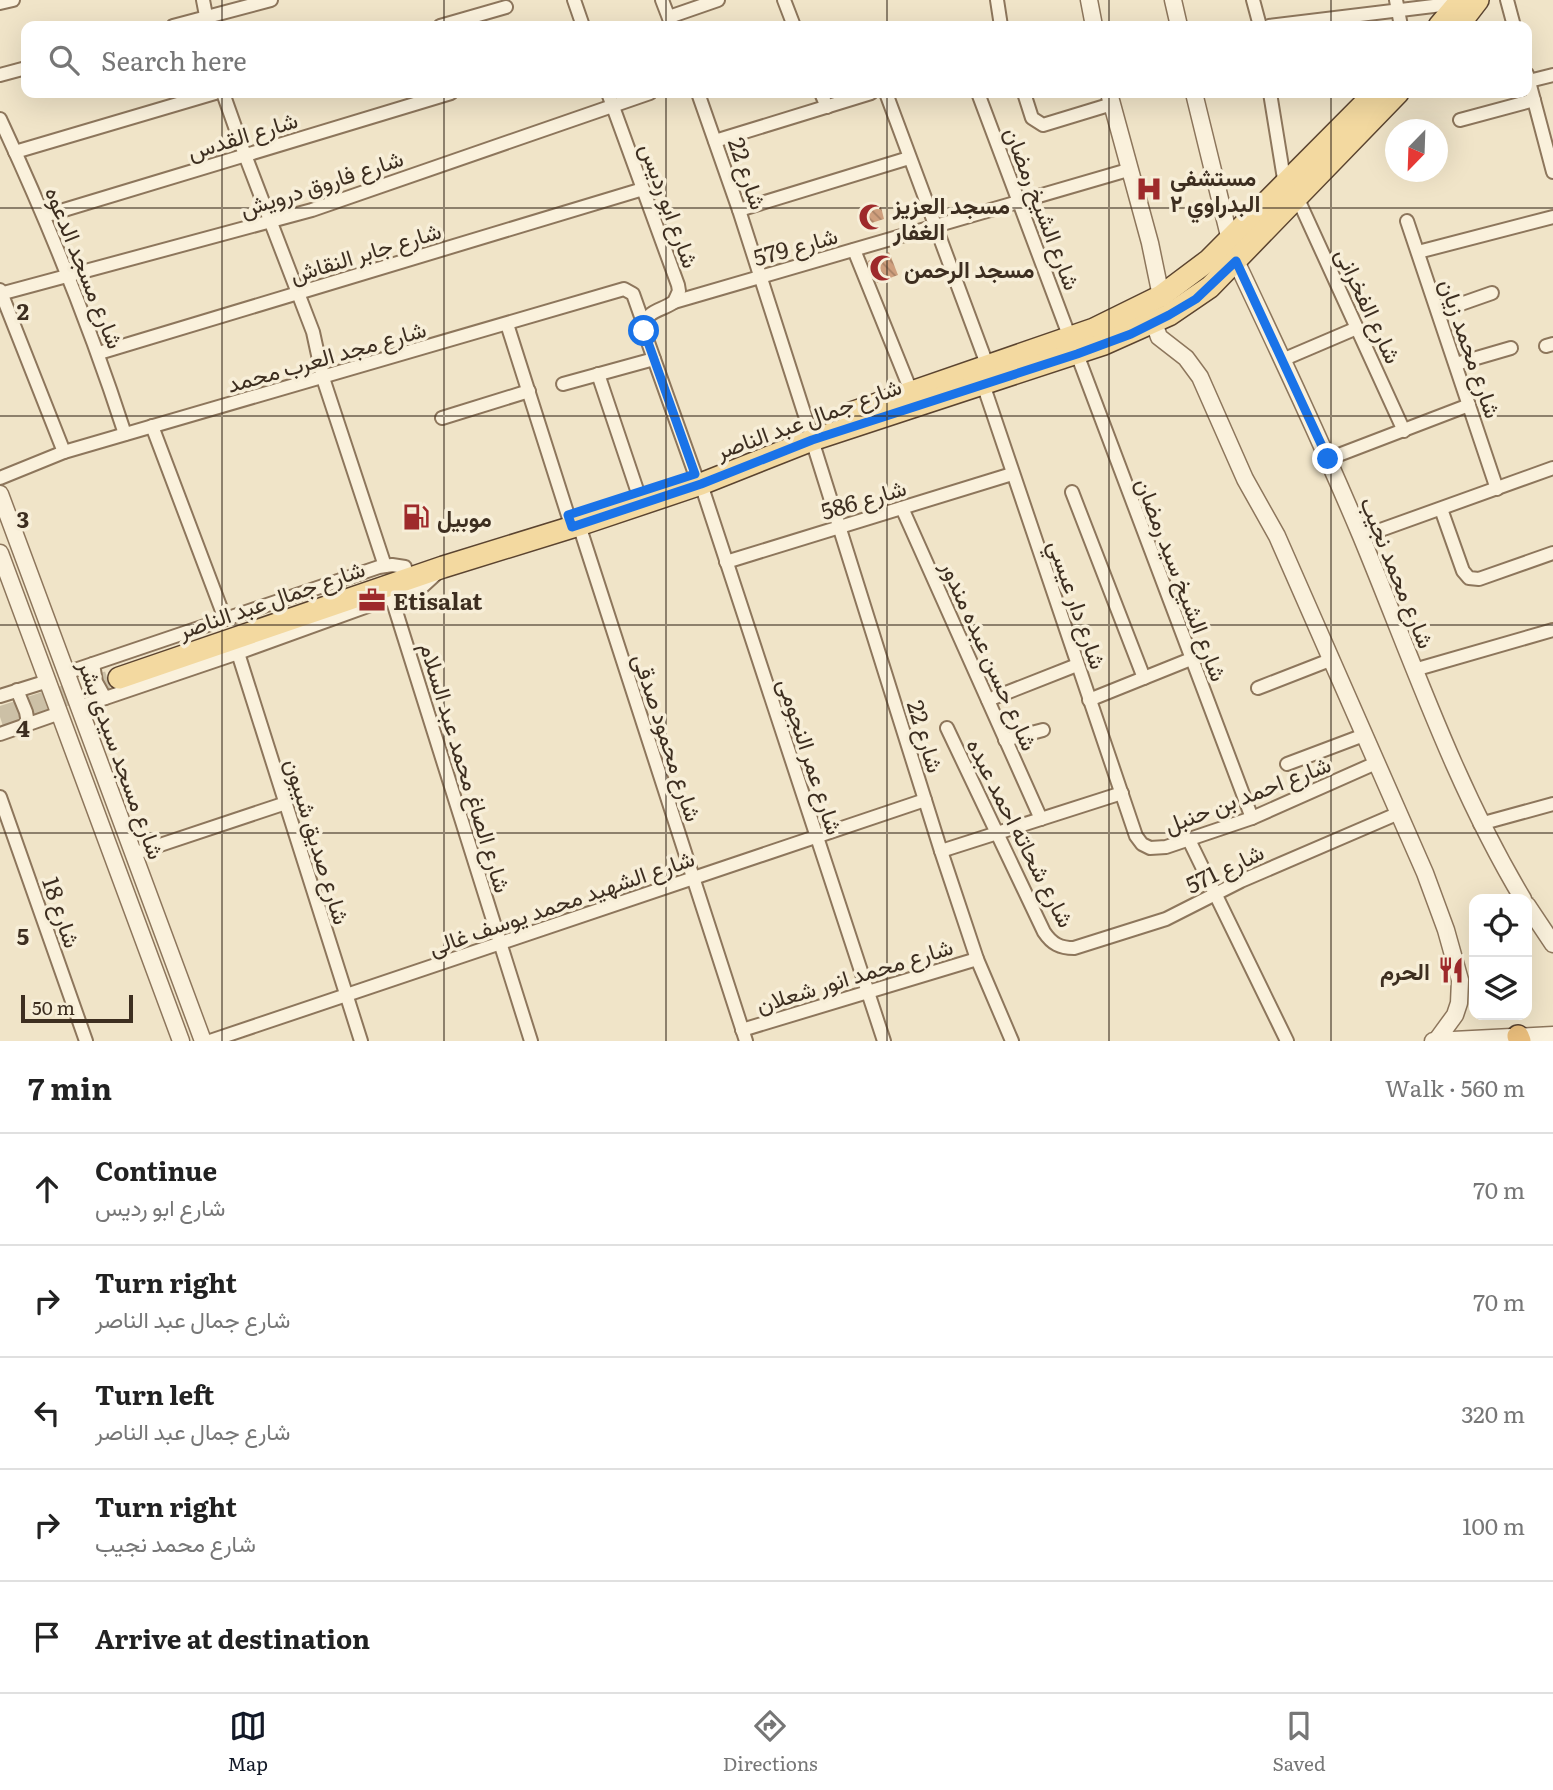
<!DOCTYPE html>
<html lang="en">
<head>
<meta charset="utf-8">
<style>
	:root { --surface:#fff; --page:#f2f2f2; --text:#222; --muted:#767676; --line:#e0e0e0; --accent:#111827 }
	body { margin:0; font-family:Literata,Vazirmatn,serif; background:var(--page); color:var(--text) }
	.controls { position:absolute; right:21px; bottom:21px; display:grid; overflow:hidden; border-radius:14px; box-shadow:0 7px 28px #0002 }
	.controls button { width:63px; height:63px; display:grid; place-items:center; padding:0; border:0; border-bottom:2px solid var(--line); background:var(--surface); color:var(--text); font:35px sans-serif }
	.compass { position:absolute; left:1385px; top:119px; width:63px; height:63px; border-radius:50%; background:var(--surface); box-shadow:0 7px 28px #0002; rotate:203deg }
	.scale { position:absolute; left:21px; bottom:18px; width:112px; box-sizing:border-box; padding-left:7px; border:4px solid #3d2e20; border-top:0; font-size:19px; line-height:24px; white-space:nowrap; color:#3d2e20; -webkit-text-stroke:5px #f7eed8; paint-order:stroke }
	.stop { position:absolute; width:21px; height:21px; margin:-16px; border:5px solid #1a73e8; border-radius:50%; background:#fff }
	.stop.end { background:#1a73e8; border-color:#fff; box-shadow:0 2px 7px #0008 }
	.list { margin:0; padding:0; list-style:none }
	h2 { display:flex; justify-content:space-between; align-items:center; height:91px; margin:0; padding:0 28px; font-size:30px }
	h2 small { font-size:23px; font-weight:400; color:var(--muted) }
	.list li { display:grid; grid-template-columns:46px 1fr auto; gap:21px; align-items:center; box-sizing:border-box; height:112px; padding:0 28px; border-top:2px solid var(--line) }
	.list b { display:block; font-size:26px; white-space:nowrap }
	.list p { margin:0; font-size:23px; white-space:nowrap; color:var(--muted) }
	.list em { font-size:23px; font-style:normal; color:var(--muted) }
	.icon { flex:none; width:38px; height:38px; fill:none; stroke:currentColor; stroke-width:2; stroke-linecap:round; stroke-linejoin:round }
	.map { position:relative; flex:none; width:1553px; height:1041px; overflow:hidden }
	.search { position:absolute; background:var(--surface); box-shadow:0 7px 28px #0002; left:21px; right:21px; top:21px; height:77px; display:flex; align-items:center; gap:18px; box-sizing:border-box; padding:0 24px; border-radius:14px; color:var(--muted); font-size:26px }
	.sheet { height:651px; background:var(--surface) }
	nav { display:flex; justify-content:space-around; align-items:center; box-sizing:border-box; height:98px; border-top:2px solid var(--line); background:var(--surface); font-size:19px; color:var(--muted) }
	nav a { display:grid; justify-items:center; gap:4px }
	nav .on { color:var(--accent) }
	.map>svg:first-child { display:block }
</style>
</head>
<body>
<div class="map">
<svg width="1553" height="1041" viewBox="0 0 1553 1041">
	<defs>
		<pattern id="building-back-hatch" width="6" height="6" patternUnits="userSpaceOnUse" patternTransform="scale(1.75)"><rect width="6" height="6" fill="#cf9f7d"/><path d="M-1 5l2 2M0 0l6 6M5-1l2 2" fill="none" stroke="#a98266"/></pattern>
	</defs>
	<rect width="100%" height="100%" fill="#f0e4c8"/>
	<g fill="url(#building-back-hatch)">
		<path d="M881 207 884 219 862 226 859 215Z"/>
		<path d="M889 252 898 275 877 283 868 261Z"/>
	</g>
	<g fill="none" stroke-linecap="round" stroke-linejoin="round">
		<path stroke="#ccc0a6" stroke-width="21" stroke-dasharray="21 10" stroke-linecap="butt" d="M0 717 119 678"/>
		<g stroke="#8d765c" stroke-width="16">
			<g id="minor">
				<path d="M203 0 208 26"/>
				<path d="M574 0 583 26"/>
				<path d="M662 0 672 26"/>
				<path d="M784 0 794 26"/>
				<path d="M997 0 1001 26"/>
				<path d="M1253 0 1260 26"/>
				<path d="M1396 0 1401 26"/>
				<path d="M1507 0 1514 26"/>
				<path d="M0 3 13 0"/>
				<path d="M669 17 718 0"/>
				<path d="M173 26 271 0"/>
				<path d="M440 26 506 7"/>
				<path d="M1269 26 1458 3"/>
				<path d="M1527 74 1553 172"/>
				<path d="M0 75 26 68"/>
				<path d="M1529 81 1553 75"/>
				<path d="M223 93 245 155 313 332 323 378 385 566"/>
				<path d="M608 93 678 285 679 291 674 302C660 312 645 309 644 331L695 474"/>
				<path d="M698 93 739 210 809 428"/>
				<path d="M821 93 827 107"/>
				<path d="M886 93 988 367"/>
				<path d="M978 93 1070 338"/>
				<path d="M1024 93 1032 118 1043 125 1112 104"/>
				<path d="M1270 93 1285 185"/>
				<path d="M0 119C48 222 90 326 125 434"/>
				<path d="M1460 120 1534 100"/>
				<path d="M715 141 871 93"/>
				<path d="M15 152 215 93"/>
				<path d="M1297 197 1404 431"/>
				<path d="M739 210 909 158"/>
				<path d="M44 216 451 93"/>
				<path d="M1407 221 1497 489"/>
				<path d="M854 250 911 391"/>
				<path d="M1418 252 1553 217"/>
				<path d="M0 290 64 452"/>
				<path d="M0 294 312 210 650 93"/>
				<path d="M674 302 1128 170"/>
				<path d="M1438 312 1492 293"/>
				<path d="M507 324 572 528"/>
				<path d="M1546 346 1553 344"/>
				<path d="M99 353 643 189"/>
				<path d="M1077 354 1252 818"/>
				<path d="M1282 360 1357 328"/>
				<path d="M1456 364 1511 348"/>
				<path d="M598 374 638 493"/>
				<path d="M563 384 654 359"/>
				<path d="M983 384 1136 836 1142 844 1150 848 1166 847 1252 818 1376 763"/>
				<path d="M442 418 529 391"/>
				<path d="M152 426 225 619"/>
				<path d="M812 440 941 851 977 959 1012 1041"/>
				<path d="M1328 459 1469 405"/>
				<path d="M0 478 64 452 624 289 633 294 644 325"/>
				<path d="M701 484 884 1041"/>
				<path d="M1072 492 1144 678"/>
				<path d="M902 508 1041 819"/>
				<path d="M1441 509 1463 571 1469 578 1479 579 1553 553"/>
				<path d="M579 525 746 1041"/>
				<path d="M1361 537 1553 468"/>
				<path d="M726 562 1012 474"/>
				<path d="M388 586 531 1041"/>
				<path d="M238 653 361 1041"/>
				<path d="M93 664 96 682 105 698"/>
				<path d="M1414 670 1553 630"/>
				<path d="M66 673 379 567 392 565 405 567"/>
				<path d="M1258 688 1330 660"/>
				<path d="M17 690 26 712 28 723"/>
				<path d="M0 696 48 681"/>
				<path d="M988 700 1077 665"/>
				<path d="M1089 700 1191 659"/>
				<path d="M79 707 238 653 423 586 435 575"/>
				<path d="M947 728 1044 932C1052 944 1060 948 1074 948L1166 919 1241 881 1399 813"/>
				<path d="M0 734 60 713"/>
				<path d="M1005 740 1043 730"/>
				<path d="M1287 764 1364 735"/>
				<path d="M0 797 86 1041"/>
				<path d="M1480 824 1553 804"/>
				<path d="M1189 840 1287 1041"/>
				<path d="M941 851 1122 793"/>
				<path d="M133 854 286 803"/>
				<path d="M742 1030 977 959"/>
				<path d="M210 1041 925 800"/>
			</g>
		</g>
		<g stroke="#8d765c" stroke-width="19">
			<g id="tertiary">
				<path d="M1089 0 1094 26"/>
				<path d="M1173 0 1179 26"/>
				<path d="M1109 93 1150 243 1161 296"/>
				<path d="M1194 93 1230 240"/>
				<path d="M1236 261C1279 352 1322 443 1361 536 1412 659 1454 784 1523 899"/>
				<path d="M1154 323 1159 337 1186 358 1200 377 1245 479 1277 536 1425 873 1446 930 1460 980 1459 1003 1455 1015 1436 1041"/>
				<path d="M0 494 203 1041"/>
				<path d="M0 553 181 1041"/>
				<path d="M1527 905 1553 944"/>
				<path d="M1433 1041 1553 1035"/>
			</g>
		</g>
		<g stroke="#5b4430" stroke-width="24">
			<g id="primary">
				<path d="M1439 26 1461 0"/>
				<path d="M1458 26 1478 0"/>
				<path d="M848 414 1094 329 1161 296 1209 260 1375 93"/>
				<path d="M119 678 443 567 579 525 701 484 812 440 1104 344 1169 315 1210 287 1398 93"/>
			</g>
		</g>
		<g stroke="#5b4430" stroke-width="24">
			<path id="trunk" d="M1518 1036 1520 1041"/>
		</g>
		<use href="#minor" stroke="#faf1dc" stroke-width="12"/>
		<use href="#tertiary" stroke="#faf1dc" stroke-width="16"/>
		<use href="#primary" stroke="#f3d9a0" stroke-width="21"/>
		<use href="#trunk" stroke="#eabe7c" stroke-width="21"/>
	</g>
	<g fill="none" stroke-linecap="round" stroke-linejoin="round">
		<path stroke="#1a73e8" stroke-width="9" d="M644 331 695 474 568 515 572 527 701 484 812 440 1077 354 1131 334 1169 315 1196 299 1236 261 1328 459"/>
	</g>
	<path fill="none" stroke="#3d2e20" stroke-width="2" stroke-opacity="0.55" d="M222 0V26M444 0V26M666 0V26M887 0V26M1109 0V26M1331 0V26M222 93V1041M444 93V1041M666 93V1041M887 93V1041M1109 93V1041M1331 93V1041M0 208H1553M0 416H1553M0 625H1553M0 833H1553"/>
	<defs>
		<g id="hospital-bare" transform="scale(2.1)"><path d="M-5-5h3v3.5h4V-5h3V5h-3V1.5h-4V5h-3Z" fill="#9e2a2b" stroke="#f7eed8" stroke-width="2.5" paint-order="stroke"/></g>
		<g id="mosque-bare" transform="scale(2.1)"><path d="M3.5-4.9A6 6 0 1 0 3.5 4.9A5 5 0 1 1 3.5-4.9Z" fill="#9e2a2b" stroke="#f7eed8" stroke-width="2.5" paint-order="stroke"/></g>
		<g id="fuel-bare" transform="scale(2.1)"><path d="M-5.5-6h7V0h2V4h1.3V-2.5L3-4.5l.8-.8L6-3V5H2.5V1h-1V6h-7ZM-4.2-4.7v3.2H.2V-4.7Z" fill="#9e2a2b" stroke="#f7eed8" stroke-width="2.5" paint-order="stroke"/></g>
		<g id="office-bare" transform="scale(2.1)"><path d="M-6-3h4V-5.5h4V-3h4V5H-6ZM-1-4.5V-3h2v-1.5ZM-6 0V1H6V0Z" fill="#9e2a2b" stroke="#f7eed8" stroke-width="2.5" paint-order="stroke"/></g>
		<g id="restaurant-bare" transform="scale(2.1)"><path d="M-5-6h1v4h1v-4h1v4h1v-4h1v5L-1.5 .5V6h-2V.5L-5-1ZM5-6V6H3V1.5H1.5Q1.5-4 5-6Z" fill="#9e2a2b" stroke="#f7eed8" stroke-width="2.5" paint-order="stroke"/></g>
	</defs>
	<g fill-rule="evenodd">
		<use href="#hospital-bare" x="1149" y="189"/>
		<use href="#mosque-bare" x="872" y="217"/>
		<use href="#mosque-bare" x="883" y="268"/>
		<use href="#fuel-bare" x="416" y="517"/>
		<use href="#office-bare" x="372" y="600"/>
		<use href="#restaurant-bare" x="1451" y="970"/>
	</g>
	<g text-anchor="middle" dominant-baseline="central" stroke-width="7" stroke-linejoin="round" paint-order="stroke">
		<g font-size="23" fill="#3d2e20" stroke="#f7eed8">
			<text transform="translate(242 134) rotate(-17)">شارع القدس</text>
			<text transform="translate(749 173) rotate(71)">شارع 22</text>
			<text transform="translate(321 182) rotate(-18)">شارع فاروق درويش</text>
			<text transform="translate(671 205) rotate(70)">شارع ابو رديس</text>
			<text transform="translate(1044 208) rotate(69)">شارع الشيخ رمضان</text>
			<text transform="translate(795 245) rotate(-16)">شارع 579</text>
			<text transform="translate(365 251) rotate(-17)">شارع جابر النقاش</text>
			<text transform="translate(86 267) rotate(68)">شارع مسجد الدعوه</text>
			<text transform="translate(1370 305) rotate(65)">شارع الفخرانى</text>
			<text transform="translate(1472 348) rotate(71)">شارع محمد زيان</text>
			<text transform="translate(326 355) rotate(-16)">شارع مجد العرب محمد</text>
			<text transform="translate(808 417) rotate(-20)">شارع جمال عبد الناصر</text>
			<text transform="translate(863 498) rotate(-17)">شارع 586</text>
			<text transform="translate(1399 572) rotate(68)">شارع محمد نجيب</text>
			<text transform="translate(1183 579) rotate(69)">شارع الشيخ سيد رمضان</text>
			<text transform="translate(271 598) rotate(-19)">شارع جمال عبد الناصر</text>
			<text transform="translate(1079 604) rotate(71)">شارع دار عيسي</text>
			<text transform="translate(991 655) rotate(66)">شارع حسن عبده مندور</text>
			<text transform="translate(927 736) rotate(73)">شارع 22</text>
			<text transform="translate(669 737) rotate(72)">شارع محمود صدقى</text>
			<text transform="translate(812 756) rotate(72)">شارع عمر النجومى</text>
			<text transform="translate(123 759) rotate(70)">شارع مسجد سيدى بشر</text>
			<text transform="translate(467 767) rotate(73)">شارع الصاغ محمد عبد السلام</text>
			<text transform="translate(1247 793) rotate(-21)">شارع احمد بن حنبل</text>
			<text transform="translate(1022 832) rotate(63)">شارع شحاته احمد عبده</text>
			<text transform="translate(319 841) rotate(73)">شارع صديق شيبون</text>
			<text transform="translate(1224 867) rotate(-26)">شارع 571</text>
			<text transform="translate(561 901) rotate(-19)">شارع الشهيد محمد يوسف غالى</text>
			<text transform="translate(63 912) rotate(71)">شارع 18</text>
			<text transform="translate(854 974) rotate(-17)">شارع محمد انور شعلان</text>
		</g>
		<g font-size="23" font-weight="bold" fill="#3d2e20" stroke="#f7eed8" text-anchor="start">
			<text x="1170" y="176">مستشفى<tspan x="1170" dy="26">البدراوي ٢</tspan></text>
			<text x="893" y="204">مسجد العزيز<tspan x="893" dy="26">الغفار</tspan></text>
			<text x="904" y="268">مسجد الرحمن</text>
			<text x="437" y="517">موبيل</text>
			<text x="393" y="600">Etisalat</text>
			<text x="1430" y="970" text-anchor="end">الحرم</text>
		</g>
	</g>
	<g font-size="23" text-anchor="middle" font-weight="bold" fill="#3d2e20" stroke="#f7eed8" stroke-width="7" stroke-linejoin="round" paint-order="stroke">
		<text x="23" y="320">2</text>
		<text x="23" y="528">3</text>
		<text x="23" y="737">4</text>
		<text x="23" y="945">5</text>
	</g>
</svg>
<div class="controls">
<button><svg class="icon" aria-label="locate" viewBox="0 0 24 24"><circle cx="12" cy="12" r="6"/><path d="M12 2v4M12 18v4M2 12h4M18 12h4"/></svg></button>
<button><svg class="icon" aria-label="layers" viewBox="0 0 24 24"><path d="M12 4l9 5-9 5-9-5zM3 14l9 5 9-5"/></svg></button>
</div>
<svg class="compass" viewBox="-18 -18 36 36"><path d="M0-13l5 13h-10z" fill="#e53935"/><path d="M0 13l5-13h-10z" fill="#767676"/></svg>
<div class="scale">50 m</div>
<div class="stop" style="left:644px;top:331px"></div>
<div class="stop end" style="left:1328px;top:459px"></div>
<div class="search"><svg class="icon" aria-label="search" viewBox="0 0 24 24"><circle cx="10" cy="10" r="6"/><path d="M15 15l6 6"/></svg>Search here</div>
</div>
<section class="sheet">
<h2>7 min<small>Walk · 560 m</small></h2>
<ul class="list">
<li><svg class="icon" aria-label="ahead" viewBox="0 0 24 24"><path d="M12 20V5M6 11l6-6 6 6"/></svg><div><b>Continue</b><p>شارع ابو رديس</p></div><em>70 m</em></li>
<li><svg class="icon" aria-label="right" viewBox="0 0 24 24"><path d="M7 20v-9h11M14 6l5 5-5 5"/></svg><div><b>Turn right</b><p>شارع جمال عبد الناصر</p></div><em>70 m</em></li>
<li><svg class="icon" aria-label="left" viewBox="0 0 24 24"><path d="M17 20v-9H6M10 6l-5 5 5 5"/></svg><div><b>Turn left</b><p>شارع جمال عبد الناصر</p></div><em>320 m</em></li>
<li><svg class="icon" aria-label="right" viewBox="0 0 24 24"><path d="M7 20v-9h11M14 6l5 5-5 5"/></svg><div><b>Turn right</b><p>شارع محمد نجيب</p></div><em>100 m</em></li>
<li><svg class="icon" aria-label="arrive" viewBox="0 0 24 24"><path d="M6 21V4h12l-3 4 3 4H6"/></svg><div><b>Arrive at destination</b></div></li>
</ul>
</section>
<nav>
<a class="on"><svg class="icon" aria-label="map" viewBox="0 0 24 24"><path d="M3 6l6-2 6 2 6-2v14l-6 2-6-2-6 2zM9 4v14M15 6v14"/></svg>Map</a>
<a><svg class="icon" aria-label="directions" viewBox="0 0 24 24"><path d="M12 3l9 9-9 9-9-9zM9 14v-3h6M13 9l2 2-2 2"/></svg>Directions</a>
<a><svg class="icon" aria-label="saved" viewBox="0 0 24 24"><path d="M7 4h10v16l-5-4-5 4z"/></svg>Saved</a>
</nav>
</body>
</html>
